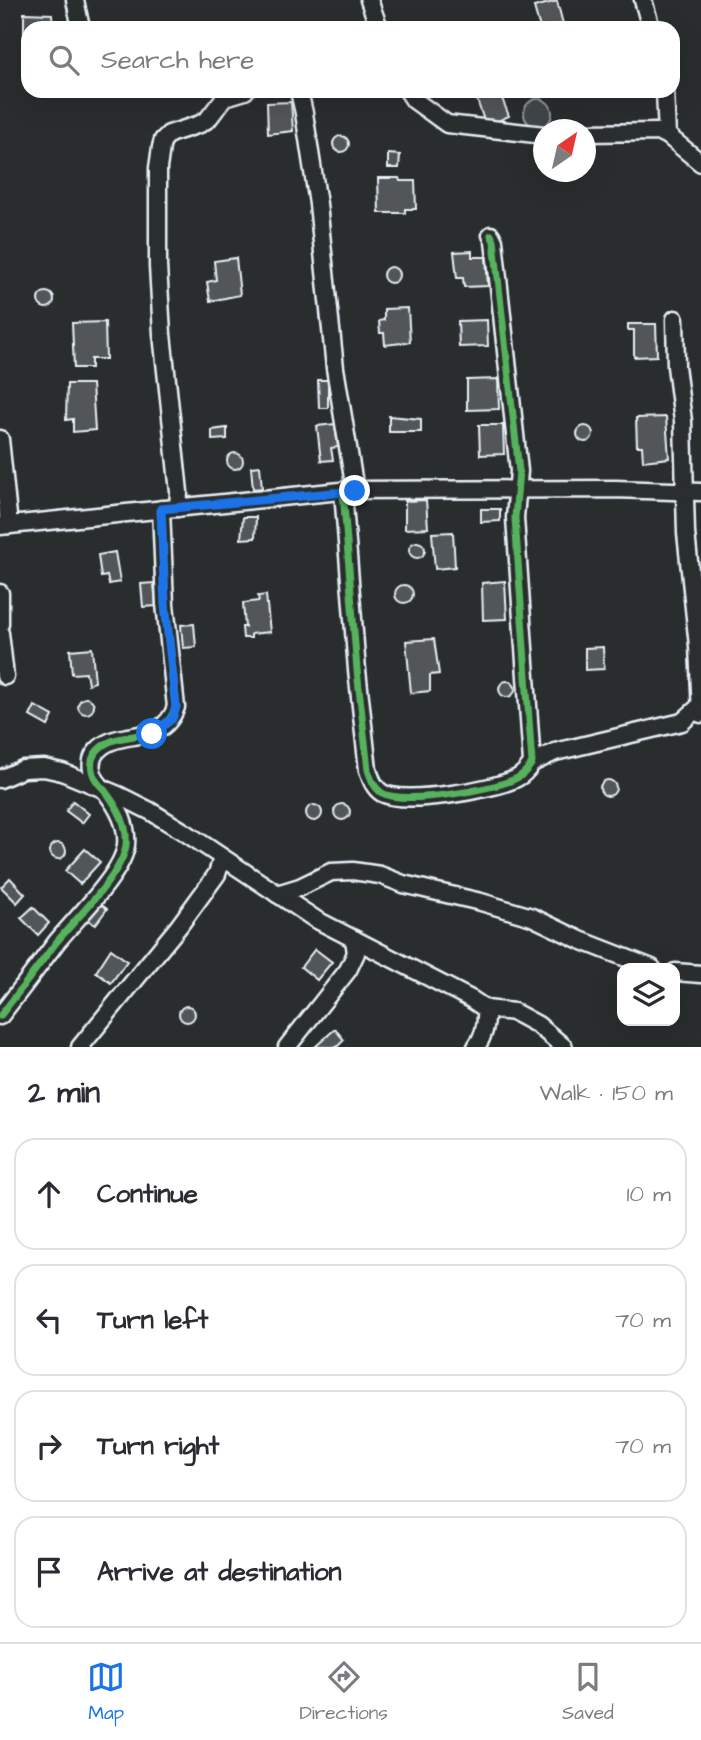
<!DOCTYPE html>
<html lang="en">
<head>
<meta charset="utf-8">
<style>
	:root { --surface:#fff; --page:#f2f2f3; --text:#2b2b33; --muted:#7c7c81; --line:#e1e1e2; --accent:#1a73e8 }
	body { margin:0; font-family:"Architects Daughter",sans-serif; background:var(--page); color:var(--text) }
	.controls { position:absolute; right:21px; bottom:21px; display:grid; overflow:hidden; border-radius:14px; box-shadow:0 7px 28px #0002 }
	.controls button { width:63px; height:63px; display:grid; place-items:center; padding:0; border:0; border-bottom:2px solid var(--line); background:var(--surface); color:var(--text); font:35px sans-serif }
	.compass { position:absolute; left:533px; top:119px; width:63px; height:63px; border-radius:50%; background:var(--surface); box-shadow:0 7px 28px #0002; rotate:34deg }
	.stop { position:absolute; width:21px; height:21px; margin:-16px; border:5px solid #1a73e8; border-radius:50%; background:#fff }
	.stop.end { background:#1a73e8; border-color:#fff; box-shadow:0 2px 7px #0008 }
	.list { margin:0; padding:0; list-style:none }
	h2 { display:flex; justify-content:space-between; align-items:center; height:91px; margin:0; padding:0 28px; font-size:30px }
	h2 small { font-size:23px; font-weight:400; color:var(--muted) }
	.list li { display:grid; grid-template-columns:46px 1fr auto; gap:21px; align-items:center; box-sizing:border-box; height:112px; margin:0 14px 14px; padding:0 14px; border:2px solid var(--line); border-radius:21px }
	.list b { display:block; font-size:26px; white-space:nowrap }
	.list em { font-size:23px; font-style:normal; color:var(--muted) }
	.icon { flex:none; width:38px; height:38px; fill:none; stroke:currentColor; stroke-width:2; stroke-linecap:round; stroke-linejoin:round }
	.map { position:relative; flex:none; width:701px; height:1047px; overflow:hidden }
	.search { position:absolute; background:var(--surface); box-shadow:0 7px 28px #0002; left:21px; right:21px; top:21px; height:77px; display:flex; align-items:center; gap:18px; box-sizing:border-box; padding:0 24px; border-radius:21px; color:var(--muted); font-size:26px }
	.sheet { height:595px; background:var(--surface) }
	nav { display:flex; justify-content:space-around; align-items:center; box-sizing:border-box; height:98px; border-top:2px solid var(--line); background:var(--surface); font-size:19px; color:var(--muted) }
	nav a { display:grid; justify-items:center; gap:4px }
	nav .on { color:var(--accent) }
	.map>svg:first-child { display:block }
</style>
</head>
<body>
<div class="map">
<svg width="701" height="1047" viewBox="0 0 701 1047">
	<rect width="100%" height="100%" fill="#2a2d2e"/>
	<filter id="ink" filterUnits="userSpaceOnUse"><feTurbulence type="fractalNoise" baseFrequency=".0143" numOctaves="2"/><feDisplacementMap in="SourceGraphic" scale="14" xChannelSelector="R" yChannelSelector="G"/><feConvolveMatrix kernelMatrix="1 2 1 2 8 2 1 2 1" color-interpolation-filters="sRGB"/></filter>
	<g filter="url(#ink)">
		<circle fill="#424648" stroke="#959ca0" stroke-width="2" cx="538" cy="113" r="14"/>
		<g fill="#535759" stroke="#e8f1f8" stroke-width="2">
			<path d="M557 1 563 24 540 28 534 7Z"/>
			<path d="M24 13 52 14 53 28H28V54H24Z"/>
			<path d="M485 91H499L509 116 486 126 477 100 486 96Z"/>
			<path d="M291 102 293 131 268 134 267 103Z"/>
			<circle cx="341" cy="144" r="8"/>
			<path d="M388 154 400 155 399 168H388Z"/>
			<path d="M378 178H399L400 181H415L416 209H405V213H379Z"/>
			<path d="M472 251V257H486L488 286 464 287 463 278H457L454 252Z"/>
			<path d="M236 258 240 295 210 301 207 282 216 280 214 261Z"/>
			<circle cx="391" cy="275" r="8"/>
			<circle cx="46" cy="300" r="8"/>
			<path d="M408 308 410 342 385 345 384 333H380L379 321 384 320V309Z"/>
			<path d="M487 320 488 346 459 347 458 321Z"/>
			<path d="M105 322 106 359H91V368H74L72 323Z"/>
			<path d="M628 324H656L657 356 634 357V330H628Z"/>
			<path d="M498 379 499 409 467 410V380Z"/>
			<path d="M318 380H328V408H319Z"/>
			<path d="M67 384H92L95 430 73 432V419L66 420Z"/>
			<path d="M389 416 421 419V432H389Z"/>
			<path d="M666 417 669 458 643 461 642 446H637L636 418Z"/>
			<path d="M335 424 338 447 331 448 333 460 321 461 317 426Z"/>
			<path d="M479 425H503L504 454 480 455Z"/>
			<circle cx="585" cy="434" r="8"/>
			<path d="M227 428V439L212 440V430Z"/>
			<circle cx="235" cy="461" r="8"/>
			<path d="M260 466 262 488 253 489 251 467Z"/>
			<path d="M426 500 428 528 405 529V501Z"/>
			<path d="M481 509H500V521L481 522Z"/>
			<path d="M243 517H256L255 538 241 539Z"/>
			<path d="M453 532 455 567 435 569 432 533Z"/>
			<circle cx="417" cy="550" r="8"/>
			<path d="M115 552 120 582 109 584 107 576 101 577 98 555Z"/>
			<path d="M505 581 507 619 483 620 482 583Z"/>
			<path d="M154 583 156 606 143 607 141 584Z"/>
			<circle cx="404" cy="594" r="9"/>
			<path d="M266 595 270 632 251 634V638H243L242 627H245L243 603 259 601 258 596Z"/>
			<path d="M194 624 196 647 183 648 181 625Z"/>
			<path d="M434 639 439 674 430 675V691L411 693 406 641Z"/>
			<path d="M603 647 604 669 585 670V648Z"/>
			<path d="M92 648 95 682 88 684 86 673 72 674 70 650Z"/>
			<circle cx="507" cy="689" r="8"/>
			<circle cx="86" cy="706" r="8"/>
			<path d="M35 706 53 716 48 726 30 716Z"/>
			<circle cx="608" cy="788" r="8"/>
			<path d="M73 801 89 814 82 823 66 811Z"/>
			<circle cx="342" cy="812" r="8"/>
			<circle cx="314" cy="813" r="8"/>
			<circle cx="58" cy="851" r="8"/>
			<path d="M85 849 100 862 80 884 65 871Z"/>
			<path d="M10 878 25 894 17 903 1 887Z"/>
			<path d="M99 903 107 909 95 925 87 919Z"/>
			<path d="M33 907 49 923 38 935 21 918Z"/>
			<path d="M111 949 127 961 111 983 96 972Z"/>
			<path d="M315 949 332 962 317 980 301 967Z"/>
			<circle cx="187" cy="1014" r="8"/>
			<path d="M335 1029 344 1040 337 1047H315Z"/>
		</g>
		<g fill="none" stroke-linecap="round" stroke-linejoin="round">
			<g stroke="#e8f1f8" stroke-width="21">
				<g id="street">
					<path d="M75 0 81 28"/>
					<path d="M369 0 379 28"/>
					<path d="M643 0 651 28"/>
					<path d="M299 91 304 113 318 204 335 368 355 490"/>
					<path d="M408 91 414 100 447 124 544 135"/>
					<path d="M665 91 667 135"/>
					<path d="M586 133 658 132 667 135 701 163"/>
					<path d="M675 319 676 366 683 421 686 533 698 646 701 714"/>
					<path d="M0 439 9 525"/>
					<path d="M343 491 357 670 368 770C371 779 374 788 382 793 404 805 494 790 517 778 523 775 528 769 532 763L515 518 519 471 494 241 491 235"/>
					<path d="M178 508 179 492 162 334 158 266V168L161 147 163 140 169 134 200 124 208 119 225 97 245 91"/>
					<path d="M0 526 350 490 615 489 701 492"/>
					<path d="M0 593V624"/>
					<path d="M0 633 5 676"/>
					<path d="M532 763 555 752 682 722 701 705"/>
					<path d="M0 779 23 769 44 768 62 772 118 795 150 811 186 833 315 919 471 999 486 1009C487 1023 484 1036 476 1047"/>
					<path d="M277 894 300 887 331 872 353 871 380 875 403 884 481 902 532 917 580 940 652 968"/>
					<path d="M675 972 701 974"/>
					<path d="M486 1009 514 1012 538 1025 564 1047"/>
					<path d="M0 1016C19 992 37 968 55 944 73 921 123 874 126 845 128 825 118 808 106 792 103 788 98 784 96 780 91 773 90 762 94 755 114 724 161 750 176 707L165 604 161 509"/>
					<path d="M80 1047 179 926 217 874 222 858"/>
					<path d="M287 1047 348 970 356 953 354 939"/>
				</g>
			</g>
			<use href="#street" stroke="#2a2d2e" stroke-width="16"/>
			<g stroke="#2a2d2e" stroke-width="11">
				<g id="cycleway">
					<path d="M343 491 357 670 368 770C371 779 374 788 382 793 404 805 494 790 517 778 523 775 528 769 532 763L515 518 519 471 494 241 491 235"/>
					<path d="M0 1016C19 992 37 968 55 944 73 921 123 874 126 845 128 825 118 808 106 792 103 788 98 784 96 780 91 773 90 762 94 755 114 724 161 750 176 707L165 604 161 509"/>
				</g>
			</g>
			<use href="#cycleway" stroke="#56b35d" stroke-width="7"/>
		</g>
	</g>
	<g fill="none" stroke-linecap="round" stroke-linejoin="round" filter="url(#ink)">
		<path stroke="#1a73e8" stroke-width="9" d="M152 734 172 719 176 707 165 604 161 509 355 491"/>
	</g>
</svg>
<div class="controls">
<button><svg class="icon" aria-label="layers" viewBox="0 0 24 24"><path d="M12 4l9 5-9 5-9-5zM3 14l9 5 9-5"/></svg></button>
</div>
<svg class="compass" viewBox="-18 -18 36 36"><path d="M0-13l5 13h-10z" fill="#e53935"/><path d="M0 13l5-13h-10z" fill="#7c7c81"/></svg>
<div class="stop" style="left:152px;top:734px"></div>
<div class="stop end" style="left:355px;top:491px"></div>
<div class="search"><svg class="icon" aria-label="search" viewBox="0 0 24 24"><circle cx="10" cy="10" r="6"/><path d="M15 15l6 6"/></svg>Search here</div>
</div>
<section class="sheet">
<h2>2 min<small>Walk · 150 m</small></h2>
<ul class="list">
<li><svg class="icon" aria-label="ahead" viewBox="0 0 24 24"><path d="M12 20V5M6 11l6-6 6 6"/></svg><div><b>Continue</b></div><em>10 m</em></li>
<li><svg class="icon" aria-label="left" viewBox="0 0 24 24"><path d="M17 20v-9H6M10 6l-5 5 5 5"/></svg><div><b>Turn left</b></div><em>70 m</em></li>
<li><svg class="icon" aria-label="right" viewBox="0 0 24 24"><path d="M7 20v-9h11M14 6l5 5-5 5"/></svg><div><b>Turn right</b></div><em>70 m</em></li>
<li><svg class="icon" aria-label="arrive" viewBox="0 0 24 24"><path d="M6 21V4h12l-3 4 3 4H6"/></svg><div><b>Arrive at destination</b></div></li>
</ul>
</section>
<nav>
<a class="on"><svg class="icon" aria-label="map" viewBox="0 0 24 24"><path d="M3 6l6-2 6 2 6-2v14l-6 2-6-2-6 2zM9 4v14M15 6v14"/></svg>Map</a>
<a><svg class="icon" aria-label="directions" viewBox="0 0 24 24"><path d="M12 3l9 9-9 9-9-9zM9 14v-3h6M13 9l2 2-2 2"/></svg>Directions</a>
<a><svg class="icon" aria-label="saved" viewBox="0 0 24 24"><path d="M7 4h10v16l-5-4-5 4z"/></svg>Saved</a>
</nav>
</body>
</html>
